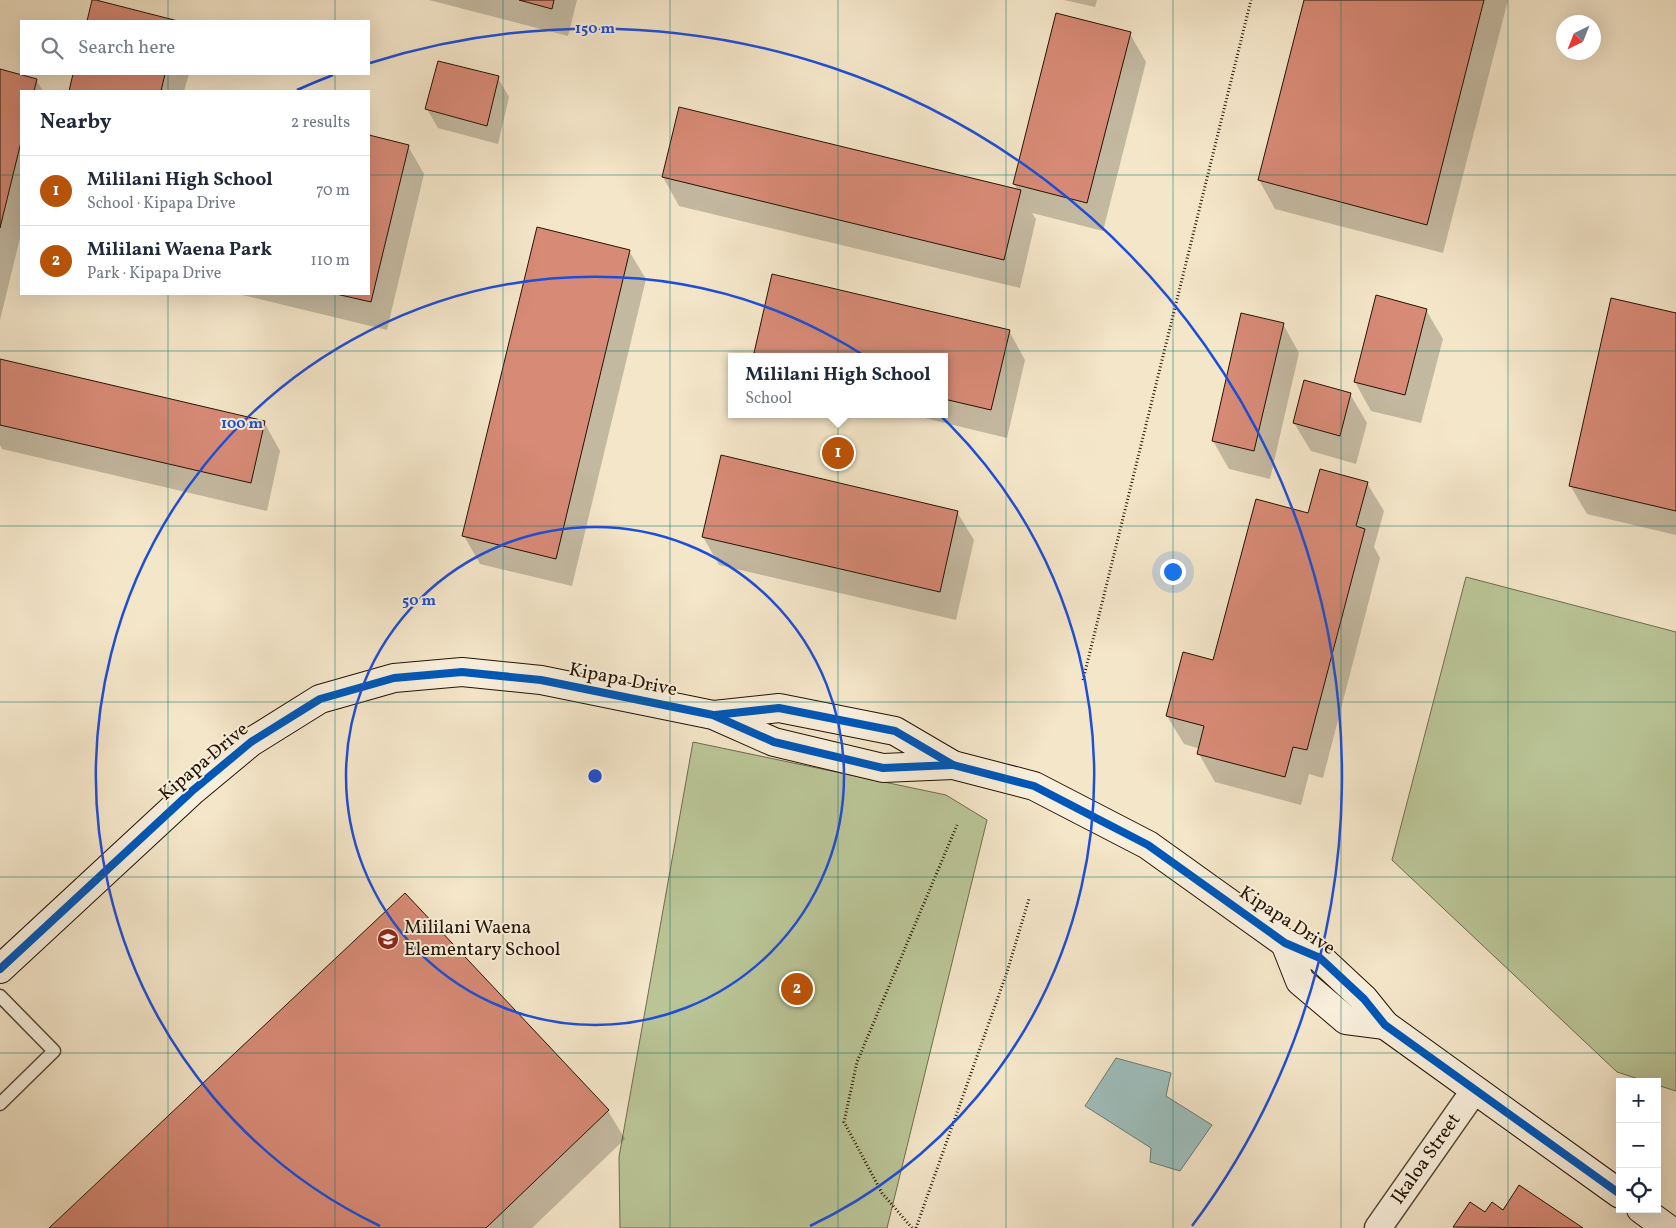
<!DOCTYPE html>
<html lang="en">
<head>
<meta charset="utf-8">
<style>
	:root { --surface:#fff; --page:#f6f6f7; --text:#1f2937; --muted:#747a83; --line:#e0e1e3; --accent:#b45309 }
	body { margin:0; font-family:Vollkorn,serif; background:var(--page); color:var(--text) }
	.controls { position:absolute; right:15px; bottom:15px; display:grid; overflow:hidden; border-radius:0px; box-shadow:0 5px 20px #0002 }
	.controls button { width:45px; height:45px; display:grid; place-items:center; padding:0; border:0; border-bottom:1px solid var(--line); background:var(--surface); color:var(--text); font:25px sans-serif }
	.compass { position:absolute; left:1556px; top:15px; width:45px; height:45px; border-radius:50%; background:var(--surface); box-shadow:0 5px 20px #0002; rotate:223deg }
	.you { position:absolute; left:1172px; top:571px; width:18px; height:18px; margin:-12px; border:4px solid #fff; border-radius:50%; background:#1a73e8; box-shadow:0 0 0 8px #1a73e833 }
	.badge { display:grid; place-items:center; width:32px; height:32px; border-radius:50%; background:var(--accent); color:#fff; font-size:16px; font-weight:700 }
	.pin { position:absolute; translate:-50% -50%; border:2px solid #fff; box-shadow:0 1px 5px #0006 }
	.popup { position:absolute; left:728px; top:353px; width:220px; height:65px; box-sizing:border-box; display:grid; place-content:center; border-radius:0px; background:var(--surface); filter:drop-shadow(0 1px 4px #0005); font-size:16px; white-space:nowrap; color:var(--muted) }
	.popup b { font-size:19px; color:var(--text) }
	.popup::after { content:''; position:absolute; left:50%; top:100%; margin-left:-10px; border:10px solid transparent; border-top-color:var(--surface) }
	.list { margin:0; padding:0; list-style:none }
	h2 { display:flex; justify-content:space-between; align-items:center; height:65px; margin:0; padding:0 20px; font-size:21px }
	h2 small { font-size:16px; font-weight:400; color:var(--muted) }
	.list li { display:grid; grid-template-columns:32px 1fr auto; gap:15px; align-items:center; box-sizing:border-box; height:70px; padding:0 20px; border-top:1px solid var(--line) }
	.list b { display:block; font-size:19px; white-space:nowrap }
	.list p { margin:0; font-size:16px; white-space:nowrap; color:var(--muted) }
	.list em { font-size:16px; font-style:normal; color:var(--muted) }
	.icon { flex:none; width:28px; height:28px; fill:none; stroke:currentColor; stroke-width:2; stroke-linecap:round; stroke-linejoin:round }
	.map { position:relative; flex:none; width:1676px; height:1228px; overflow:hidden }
	.search { position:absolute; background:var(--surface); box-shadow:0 5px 20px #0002; left:20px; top:20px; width:350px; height:55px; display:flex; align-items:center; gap:12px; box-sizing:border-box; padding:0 18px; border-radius:0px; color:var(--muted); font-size:19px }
	.panel { position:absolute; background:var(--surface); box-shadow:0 5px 20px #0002; left:20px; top:90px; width:350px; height:205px; border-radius:0px }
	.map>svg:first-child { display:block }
</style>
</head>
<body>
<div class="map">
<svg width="1676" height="1228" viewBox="0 0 1676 1228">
	<rect width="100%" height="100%" fill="#f4e6c9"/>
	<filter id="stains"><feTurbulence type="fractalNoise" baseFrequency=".004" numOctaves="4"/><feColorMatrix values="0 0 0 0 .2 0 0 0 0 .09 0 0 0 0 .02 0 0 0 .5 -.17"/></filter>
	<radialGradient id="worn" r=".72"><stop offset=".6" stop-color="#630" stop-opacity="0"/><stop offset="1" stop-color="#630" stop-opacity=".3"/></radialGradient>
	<g fill="#bac597" stroke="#6e6c4c">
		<path d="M1466 577 1676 632V1091L1657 1085V1082H1648L1617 1072 1392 860Z"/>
		<path d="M693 742 946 795 987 820 887 1228H620L619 1157Z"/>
	</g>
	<path fill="#9dbebc" stroke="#6c7a72" d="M1116 1058 1171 1073 1166 1096 1212 1125 1180 1171 1150 1162 1151 1148 1085 1106Z"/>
	<g fill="#0003">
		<path d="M429 0H577L568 36Z"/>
		<path d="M1064 0H1097L1095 7Z"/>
		<path d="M1305 0H1508L1443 253 1275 209 1259 180Z"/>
		<path d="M93 1 173 21H88Z"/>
		<path d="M1130 34 1146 62 1103 231 1032 213 1036 219 1020 288 679 206 663 177 1018 190 1014 184Z"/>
		<path d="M0 71 36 80 43 91H21V234L0 320Z"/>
		<path d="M75 74H189L184 91H70Z"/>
		<path d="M498 78 509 97 498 144 438 128 427 109Z"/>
		<path d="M369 136 408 146 424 174 387 330 238 294H369Z"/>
		<path d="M629 251 646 279 572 586 480 564 464 536Z"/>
		<path d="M1426 310 1443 339 1421 423 1371 411 1355 382Z"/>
		<path d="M1676 315V535L1587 514 1570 485Z"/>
		<path d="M1283 324 1299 353 1270 479 1229 469 1213 441Z"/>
		<path d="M1009 331 1025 360 1007 438 908 414H944V357H757L755 353Z"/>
		<path d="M0 360 264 422 280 451 267 511 2 449 0 445Z"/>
		<path d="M1350 394 1367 423 1356 464 1311 451 1294 423Z"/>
		<path d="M1367 483 1384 511 1374 547 1380 558 1323 778 1309 774 1301 805 1215 782 1199 754 1200 749 1184 744 1167 716 1214 662 1309 515Z"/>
		<path d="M957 512 974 540 956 620 719 565 703 537Z"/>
		<path d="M608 1111 625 1139 532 1228H51Z"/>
		<path d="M1520 1187 1581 1228H1454L1470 1204 1486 1214 1503 1211Z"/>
	</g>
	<g fill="#d78a76" stroke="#231302">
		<path d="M92 0H96L178 21H87Z"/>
		<path d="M519 0H554L552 9Z"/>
		<path d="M1304 0H1484L1427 225 1258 180Z"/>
		<path d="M1056 13 1131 32 1087 203 1013 184Z"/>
		<path d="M438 61 499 76 487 126 425 109Z"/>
		<path d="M0 69 37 79 34 91H21V142L0 228Z"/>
		<path d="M73 74H165L161 91H69Z"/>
		<path d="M679 107 1021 190 1004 260 662 177Z"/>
		<path d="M369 135 409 145 371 302 336 294H369Z"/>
		<path d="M537 227 630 250 556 559 462 536Z"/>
		<path d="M772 274 1010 330 991 410 944 399V357H769L754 353Z"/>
		<path d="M1376 295 1427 309 1405 395 1354 382Z"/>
		<path d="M1611 298 1676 313V511L1569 486Z"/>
		<path d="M1241 313 1284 323 1254 451 1212 441Z"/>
		<path d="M0 359 265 421 251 483 0 425Z"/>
		<path d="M1304 380 1351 393 1340 436 1293 423Z"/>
		<path d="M721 455 958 511 940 592 702 537Z"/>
		<path d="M1320 469 1368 482 1356 526 1365 529 1307 750 1293 747 1285 777 1197 754 1204 726 1166 716 1183 652 1213 660 1256 499 1308 513Z"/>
		<path d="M405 893 609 1110 486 1228H49Z"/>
		<path d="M1519 1185 1583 1228 1453 1227 1470 1202 1485 1212 1492 1202 1503 1210Z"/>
	</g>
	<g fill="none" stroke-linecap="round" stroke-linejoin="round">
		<g stroke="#574834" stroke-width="15">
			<path id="lane" d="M0 996 54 1051 0 1104"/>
		</g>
		<g stroke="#574834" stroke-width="29">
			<g id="street">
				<path id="s1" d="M1378 1228 1474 1091"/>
			</g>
		</g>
		<g stroke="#231302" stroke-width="30">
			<g id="secondary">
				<path d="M714 715 779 708 895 731 953 765 1034 786 1148 845 1285 943 1320 958 1364 999 1385 1025 1620 1194"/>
				<path d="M1285 943 1300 981 1346 1020 1385 1025"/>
				<path d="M0 969 192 791 251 742 320 699 394 678 462 672 541 680 713 715 774 742 883 768 953 765"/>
				<path d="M1641 1209 1667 1228"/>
			</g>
		</g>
		<g stroke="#231302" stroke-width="3" stroke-dasharray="1 2.5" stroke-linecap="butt">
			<path d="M1083 680 1251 0"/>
			<path d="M912 1228 882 1193 844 1122 857 1062 957 825"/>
			<path d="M916 1228 1007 972 1029 899"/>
		</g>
		<use href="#lane" stroke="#f8efdc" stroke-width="12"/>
		<use href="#street" stroke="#f8efdc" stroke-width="26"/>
		<use href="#secondary" stroke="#f8efdc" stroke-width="28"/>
		<g stroke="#f8efdc" stroke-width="11">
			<g id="cycleway">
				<path d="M715 715 779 708 895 731 953 765 1034 786 1148 845 1285 943 1320 958 1364 999 1385 1025 1620 1194"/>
				<path d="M0 969 192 791 251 742 320 699 394 678 462 672 541 680 713 715 774 742 883 768 953 765"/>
			</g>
		</g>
		<use href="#cycleway" stroke="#0057b8" stroke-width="8"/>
	</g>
	<path fill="none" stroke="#0f766e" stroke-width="1" stroke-opacity="0.55" d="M168 0V21M335 0V21M503 0V1228M670 0V1228M838 0V1228M1006 0V1228M1173 0V1228M1341 0V1228M1508 0V1228M168 74V91M335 74V91M0 175H21M369 175H1676M168 294V1228M335 294V1228M0 351H1676M0 526H1676M0 702H1676M0 877H1676M0 1053H1676"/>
	<g fill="none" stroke="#1d4ed8" stroke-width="2.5">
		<circle cx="595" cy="776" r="249"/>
		<path d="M380 1226A499 499 0 1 1 810 1226"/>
		<path d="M297 90A748 748 0 0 1 333 75M370 63A748 748 0 0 1 1192 1226"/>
	</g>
	<defs>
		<g id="school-disc" transform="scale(1.125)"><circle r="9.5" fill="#8f2418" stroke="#f8efdc"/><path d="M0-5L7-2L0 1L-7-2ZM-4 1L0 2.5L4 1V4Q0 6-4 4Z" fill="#fff"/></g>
	</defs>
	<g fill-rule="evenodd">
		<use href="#school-disc" x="388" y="939"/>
	</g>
	<g text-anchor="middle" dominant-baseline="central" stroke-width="4" stroke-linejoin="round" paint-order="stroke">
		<g font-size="19" fill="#231302" stroke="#f8efdc">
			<text transform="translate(623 680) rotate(11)">Kipapa Drive</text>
			<text transform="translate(204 762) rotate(-40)">Kipapa Drive</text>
			<text transform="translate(1287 921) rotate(33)">Kipapa Drive</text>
			<text stroke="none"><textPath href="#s1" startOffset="84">Ikaloa Street</textPath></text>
		</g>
		<g font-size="19" fill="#231302" stroke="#f8efdc" text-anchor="start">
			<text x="404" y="928">Mililani Waena<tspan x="404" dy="22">Elementary School</tspan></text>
		</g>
	</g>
	<circle cx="595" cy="776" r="8" fill="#1d4ed8" stroke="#f8efdc" stroke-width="2.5"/>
	<g font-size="15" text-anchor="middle" font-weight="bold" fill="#1d4ed8" stroke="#f8efdc" stroke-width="4" stroke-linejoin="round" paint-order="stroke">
		<text x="595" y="33">150 m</text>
		<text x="242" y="428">100 m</text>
		<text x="419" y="605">50 m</text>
	</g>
	<rect width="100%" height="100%" filter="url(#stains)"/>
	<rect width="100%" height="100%" fill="url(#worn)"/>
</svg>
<div class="controls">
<button>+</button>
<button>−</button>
<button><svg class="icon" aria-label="locate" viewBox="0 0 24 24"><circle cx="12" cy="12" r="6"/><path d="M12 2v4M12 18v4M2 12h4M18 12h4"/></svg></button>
</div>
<svg class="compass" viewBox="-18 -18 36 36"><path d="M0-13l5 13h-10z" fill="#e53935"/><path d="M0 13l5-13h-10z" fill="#747a83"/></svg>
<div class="you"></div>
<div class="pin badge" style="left:838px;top:453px">1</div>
<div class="popup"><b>Mililani High School</b>School</div>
<div class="pin badge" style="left:797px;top:989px">2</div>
<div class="search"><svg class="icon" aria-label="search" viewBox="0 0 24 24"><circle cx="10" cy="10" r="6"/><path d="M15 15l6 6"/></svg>Search here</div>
<section class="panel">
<h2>Nearby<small>2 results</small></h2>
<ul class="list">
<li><span class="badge">1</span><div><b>Mililani High School</b><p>School · Kipapa Drive</p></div><em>70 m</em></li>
<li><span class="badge">2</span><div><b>Mililani Waena Park</b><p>Park · Kipapa Drive</p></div><em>110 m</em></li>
</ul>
</section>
</div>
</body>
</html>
